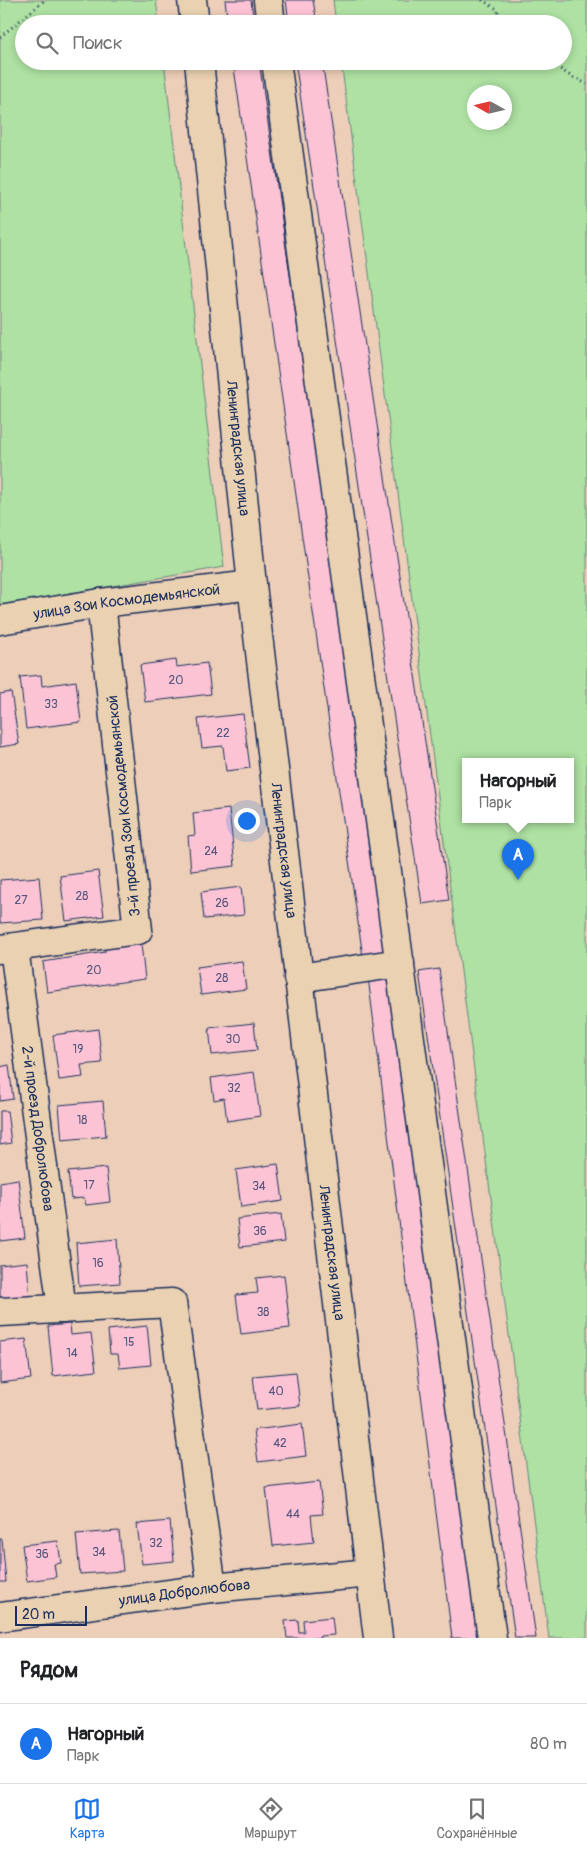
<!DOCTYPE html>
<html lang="ru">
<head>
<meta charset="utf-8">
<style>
	:root { --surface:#fff; --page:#f6f6f6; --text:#202124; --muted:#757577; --line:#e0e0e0; --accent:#1a73e8 }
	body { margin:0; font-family:Pangolin,sans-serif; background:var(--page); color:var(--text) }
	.compass { position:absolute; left:467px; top:85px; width:45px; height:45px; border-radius:50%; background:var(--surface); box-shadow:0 2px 8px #0003; rotate:278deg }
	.scale { position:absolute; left:15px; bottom:12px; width:72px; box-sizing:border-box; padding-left:5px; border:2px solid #1b2f5e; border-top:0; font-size:14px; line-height:18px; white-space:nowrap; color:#1b2f5e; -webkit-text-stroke:4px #e9d1b1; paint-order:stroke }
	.you { position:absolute; left:246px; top:820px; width:18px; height:18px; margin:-12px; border:4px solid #fff; border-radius:50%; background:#1a73e8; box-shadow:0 0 0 8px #1a73e833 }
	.badge { display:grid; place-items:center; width:32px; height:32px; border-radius:50%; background:var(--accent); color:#fff; font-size:16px; font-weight:700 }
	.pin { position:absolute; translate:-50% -41px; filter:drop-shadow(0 1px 2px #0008) }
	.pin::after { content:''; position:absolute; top:26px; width:18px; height:15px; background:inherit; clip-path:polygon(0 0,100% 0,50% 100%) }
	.popup { position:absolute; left:462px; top:758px; width:112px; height:65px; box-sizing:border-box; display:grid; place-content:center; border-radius:0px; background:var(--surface); filter:drop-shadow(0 1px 4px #0005); font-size:16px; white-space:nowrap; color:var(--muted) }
	.popup b { font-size:19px; color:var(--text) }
	.popup::after { content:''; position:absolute; left:50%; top:100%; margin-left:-10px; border:10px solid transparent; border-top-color:var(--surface) }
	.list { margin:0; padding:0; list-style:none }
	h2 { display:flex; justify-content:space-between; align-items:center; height:65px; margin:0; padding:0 20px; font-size:21px }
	h2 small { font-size:16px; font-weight:400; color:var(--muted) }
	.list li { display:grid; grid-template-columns:32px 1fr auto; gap:15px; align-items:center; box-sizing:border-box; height:80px; padding:0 20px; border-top:1px solid var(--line) }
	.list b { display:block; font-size:19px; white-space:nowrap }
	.list p { margin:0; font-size:16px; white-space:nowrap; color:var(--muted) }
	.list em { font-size:16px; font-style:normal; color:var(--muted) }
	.icon { flex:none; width:28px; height:28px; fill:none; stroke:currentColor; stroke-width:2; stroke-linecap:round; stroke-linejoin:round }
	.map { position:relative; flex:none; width:587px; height:1638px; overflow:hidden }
	.search { position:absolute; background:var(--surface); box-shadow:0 2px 8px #0003; left:15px; right:15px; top:15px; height:55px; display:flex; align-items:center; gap:12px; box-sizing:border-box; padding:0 18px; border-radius:28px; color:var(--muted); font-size:19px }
	.sheet { height:145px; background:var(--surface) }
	nav { display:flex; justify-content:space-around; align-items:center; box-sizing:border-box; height:70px; border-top:1px solid var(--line); background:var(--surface); font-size:14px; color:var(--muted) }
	nav a { display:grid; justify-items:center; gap:2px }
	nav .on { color:var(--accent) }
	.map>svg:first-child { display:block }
</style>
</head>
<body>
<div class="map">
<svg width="587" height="1638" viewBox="0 0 587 1638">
	<rect width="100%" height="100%" fill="#edceb8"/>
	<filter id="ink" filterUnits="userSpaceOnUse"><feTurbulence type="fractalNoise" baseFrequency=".02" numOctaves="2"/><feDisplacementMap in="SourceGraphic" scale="10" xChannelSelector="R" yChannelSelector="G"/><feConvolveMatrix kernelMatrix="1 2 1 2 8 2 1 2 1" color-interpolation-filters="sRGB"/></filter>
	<g filter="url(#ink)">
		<g fill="#aee1a2" stroke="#648880" fill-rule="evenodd">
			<path d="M0 0H156L159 24H24V61H164L224 567 0 605Z"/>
			<path d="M333 0H587V1638H549L341 61H563V24H336ZM504 92V122H474V92ZM570 761V819H466V761Z"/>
		</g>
		<g fill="#fcc3d5" stroke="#1b2f5e">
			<path d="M225 0H251L254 24H228Z"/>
			<path d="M286 0H313L317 24H289Z"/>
			<path d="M233 61H259L388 953 363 957Z"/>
			<path d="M295 61H322L449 900 422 904Z"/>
			<path d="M176 660 177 667 207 663 211 694 145 702 140 665Z"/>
			<path d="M41 675 42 686 76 681 81 722 26 729 20 677Z"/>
			<path d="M11 692 19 744 0 747V694Z"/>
			<path d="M243 714 250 768 226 771 223 746 202 748 198 719Z"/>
			<path d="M229 809 235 866 191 871 188 836 195 835 193 813Z"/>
			<path d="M98 871 104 916 66 921 60 876Z"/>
			<path d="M39 877 43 920 0 923V880Z"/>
			<path d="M241 887 244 915 204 919 201 892Z"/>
			<path d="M141 944 145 979 47 992 43 962 105 952V949Z"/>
			<path d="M242 961 246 989 201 995 197 967Z"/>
			<path d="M439 969 536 1638H515L419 972Z"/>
			<path d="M391 973 477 1638H452L368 977Z"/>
			<path d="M254 1023 257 1050 212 1055 209 1028Z"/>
			<path d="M98 1029 102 1063 81 1065 83 1077 59 1080 53 1035Z"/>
			<path d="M0 1065V1067L9 1065 13 1099 0 1101Z"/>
			<path d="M254 1072 260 1116 227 1121 224 1098 214 1100 211 1078Z"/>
			<path d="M103 1101 106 1136 62 1140 59 1105Z"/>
			<path d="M0 1111H7L11 1143 0 1145Z"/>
			<path d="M278 1164 283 1201 241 1207 236 1170Z"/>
			<path d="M106 1168 110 1202 86 1205 84 1198 71 1199 68 1172Z"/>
			<path d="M18 1179 25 1238 0 1241V1182Z"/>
			<path d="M281 1214 284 1242 240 1247 237 1219Z"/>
			<path d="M117 1239 120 1283 79 1286 76 1243Z"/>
			<path d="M27 1262 30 1299 0 1301V1265Z"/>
			<path d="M284 1275 290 1328 241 1334 236 1295 258 1293 256 1278Z"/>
			<path d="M70 1324 71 1335 91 1333 96 1371 53 1376 48 1326Z"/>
			<path d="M147 1326 151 1365 120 1368 118 1354H110L108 1330Z"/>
			<path d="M26 1339 31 1379 0 1383V1342Z"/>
			<path d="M296 1372 300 1406 257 1410 253 1376Z"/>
			<path d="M302 1424 306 1456 258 1462 254 1430Z"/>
			<path d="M319 1482 323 1514 311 1515 314 1542 273 1546 266 1488Z"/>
			<path d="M170 1521 174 1561 142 1564 137 1524Z"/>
			<path d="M119 1531 123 1571 80 1574 76 1534Z"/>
			<path d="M0 1539H2L6 1582H0Z"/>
			<path d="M58 1541 61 1563 54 1564 56 1577 27 1581 22 1545Z"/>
			<path d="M332 1617 334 1635 320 1636V1638H287L285 1621 298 1620 299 1632H304L303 1620Z"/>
		</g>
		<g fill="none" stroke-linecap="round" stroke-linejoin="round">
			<g stroke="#1b2f5e" stroke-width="31">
				<g id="minor">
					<path d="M192 0 195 24"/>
					<path d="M268 0 271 24"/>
					<path id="s1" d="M199 61 252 585 378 1638"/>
					<path d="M276 61 492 1638"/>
					<path id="s2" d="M0 620 101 603 252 585"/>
					<path id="s3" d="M14 948 62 1309"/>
					<path d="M0 949 138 930 101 603"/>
					<path d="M298 978 400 963"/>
					<path d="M0 1312 172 1303 212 1588"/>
					<path id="s4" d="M0 1617 212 1588 370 1573"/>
				</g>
			</g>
			<g stroke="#1b2f5e" stroke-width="3" stroke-dasharray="1 4" stroke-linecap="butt">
				<path d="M482 0 497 9 502 24"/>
				<path d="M0 37 45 0"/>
				<path d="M548 61 572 77 587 84"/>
			</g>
			<use href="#minor" stroke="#e9d1b1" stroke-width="28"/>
		</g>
	</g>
	<g text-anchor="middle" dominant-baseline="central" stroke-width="4.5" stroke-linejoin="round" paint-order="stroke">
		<g font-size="12" fill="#53547c">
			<text x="176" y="680">20</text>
			<text x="51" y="704">33</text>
			<text x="223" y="733">22</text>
			<text x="211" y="851">24</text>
			<text x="82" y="896">28</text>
			<text x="21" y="900">27</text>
			<text x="222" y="903">26</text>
			<text x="94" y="970">20</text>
			<text x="222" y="978">28</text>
			<text x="233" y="1039">30</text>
			<text x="78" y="1049">19</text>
			<text x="234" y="1088">32</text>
			<text x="82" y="1120">18</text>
			<text x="89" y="1185">17</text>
			<text x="259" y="1186">34</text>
			<text x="260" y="1231">36</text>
			<text x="98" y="1263">16</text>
			<text x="263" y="1312">38</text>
			<text x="129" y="1342">15</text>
			<text x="72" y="1353">14</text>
			<text x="276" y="1391">40</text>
			<text x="280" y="1443">42</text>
			<text x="293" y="1514">44</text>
			<text x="156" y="1543">32</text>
			<text x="99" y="1552">34</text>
			<text x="42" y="1554">36</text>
		</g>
		<g font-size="15" fill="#1b2f5e" stroke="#e9d1b1">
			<text stroke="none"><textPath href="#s1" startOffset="389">Ленинградская улица</textPath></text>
			<text stroke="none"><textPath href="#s2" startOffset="128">улица Зои Космодемьянской</textPath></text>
			<text transform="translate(124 806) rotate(-96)">3-й проезд Зои Космодемьянской</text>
			<text stroke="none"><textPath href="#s1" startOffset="794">Ленинградская улица</textPath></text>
			<text stroke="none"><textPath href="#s3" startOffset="182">2-й проезд Добролюбова</textPath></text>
			<text stroke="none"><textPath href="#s1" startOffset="1199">Ленинградская улица</textPath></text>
			<text stroke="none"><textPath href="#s4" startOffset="186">улица Добролюбова</textPath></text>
		</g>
	</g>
</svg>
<svg class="compass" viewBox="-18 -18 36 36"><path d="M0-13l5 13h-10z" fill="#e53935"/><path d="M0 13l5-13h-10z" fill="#757577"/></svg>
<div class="scale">20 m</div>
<div class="you"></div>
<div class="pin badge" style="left:518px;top:880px">A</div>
<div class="popup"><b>Нагорный</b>Парк</div>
<div class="search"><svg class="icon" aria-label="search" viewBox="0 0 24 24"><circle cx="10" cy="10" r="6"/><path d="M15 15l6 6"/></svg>Поиск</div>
</div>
<section class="sheet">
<h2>Рядом<small></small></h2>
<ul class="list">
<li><span class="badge">A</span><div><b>Нагорный</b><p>Парк</p></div><em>80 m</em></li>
</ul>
</section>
<nav>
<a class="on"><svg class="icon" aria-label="map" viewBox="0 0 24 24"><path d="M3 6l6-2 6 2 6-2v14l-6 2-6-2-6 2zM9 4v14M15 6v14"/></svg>Карта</a>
<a><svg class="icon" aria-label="directions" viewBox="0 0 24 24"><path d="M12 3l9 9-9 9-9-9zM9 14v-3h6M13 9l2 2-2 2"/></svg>Маршрут</a>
<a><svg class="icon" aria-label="saved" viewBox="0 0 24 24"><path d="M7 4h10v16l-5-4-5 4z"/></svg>Сохранённые</a>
</nav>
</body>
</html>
